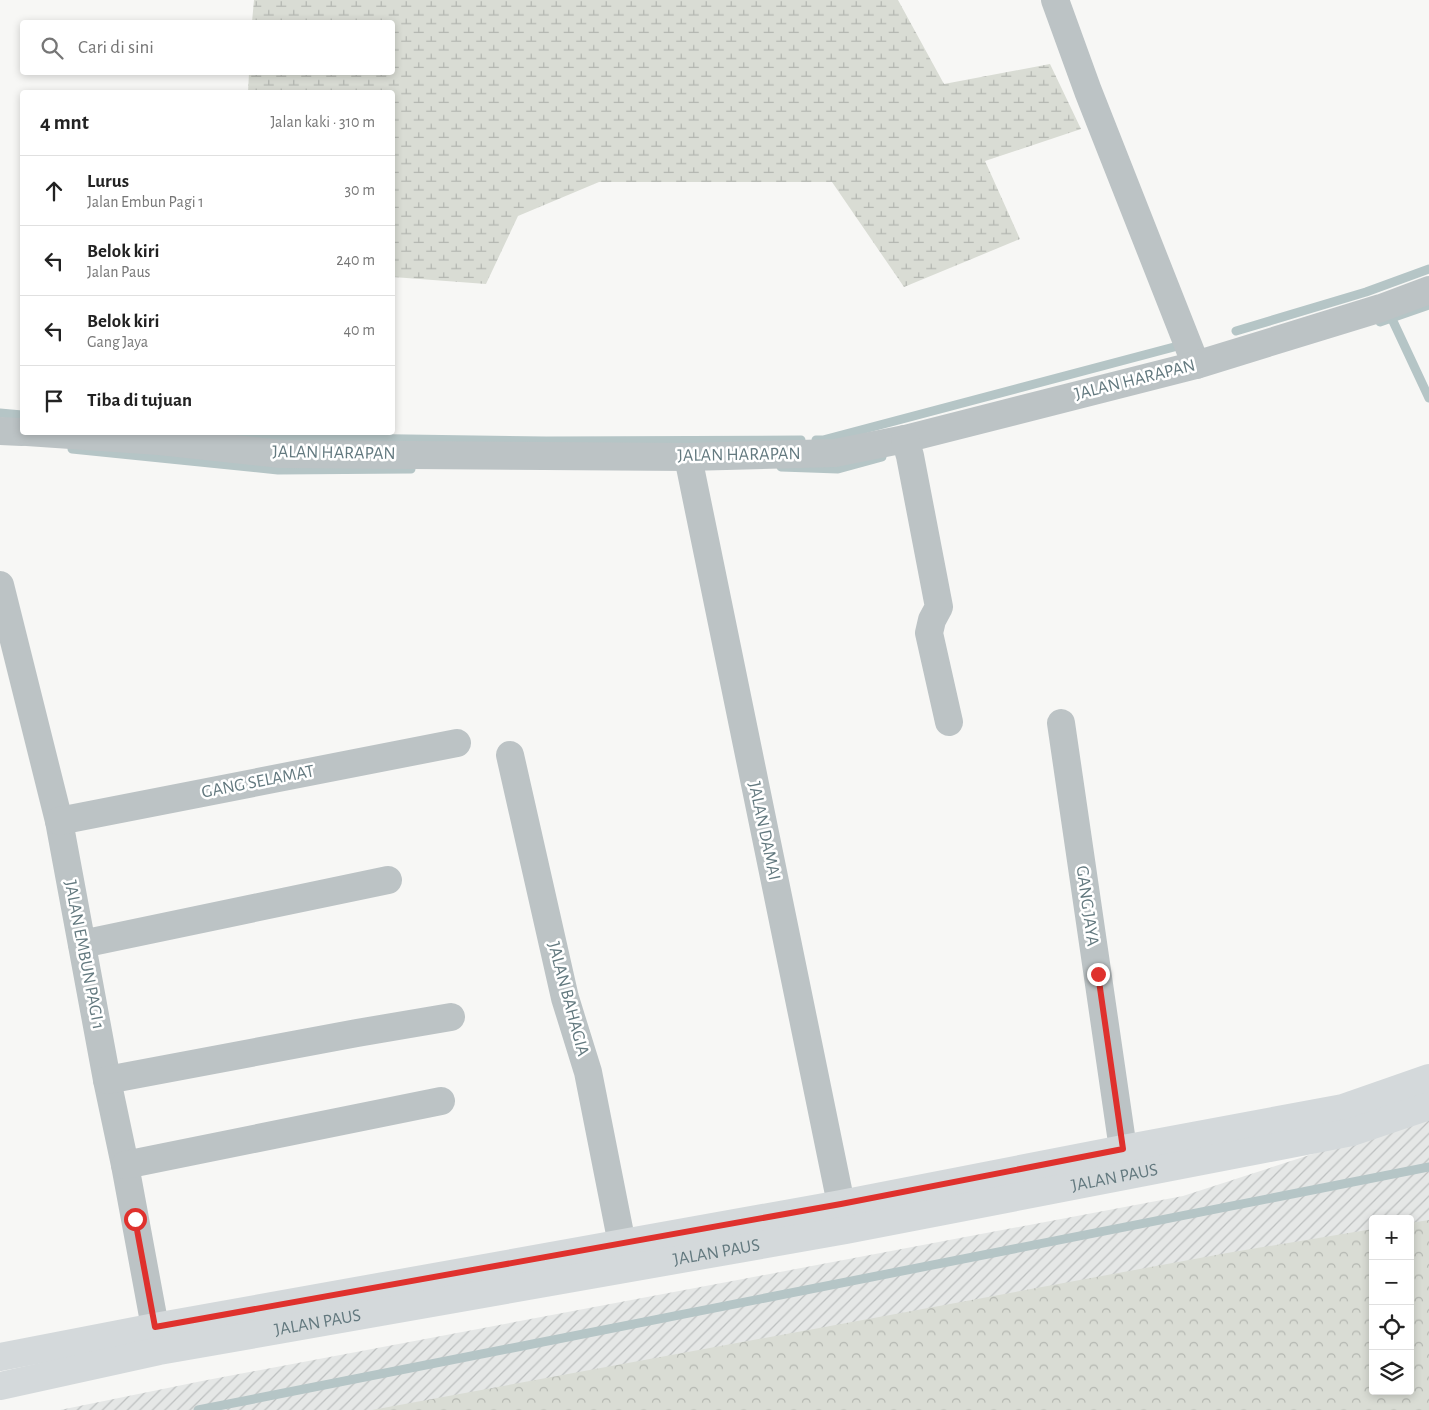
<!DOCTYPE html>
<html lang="id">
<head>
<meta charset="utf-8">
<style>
	:root { --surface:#fff; --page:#f6f6f6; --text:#222; --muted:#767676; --line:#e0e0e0 }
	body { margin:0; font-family:"Alegreya Sans",sans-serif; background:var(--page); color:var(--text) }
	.controls { position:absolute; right:15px; bottom:15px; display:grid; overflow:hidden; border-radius:5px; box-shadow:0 2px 8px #0003 }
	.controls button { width:45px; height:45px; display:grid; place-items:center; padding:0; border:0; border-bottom:1px solid var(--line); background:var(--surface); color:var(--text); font:25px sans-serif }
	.stop { position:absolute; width:15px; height:15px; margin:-11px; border:4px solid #df312d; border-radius:50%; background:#fff }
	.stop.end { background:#df312d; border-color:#fff; box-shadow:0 1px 5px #0008 }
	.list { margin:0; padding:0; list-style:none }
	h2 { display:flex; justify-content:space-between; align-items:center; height:65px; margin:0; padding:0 20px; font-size:21px }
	h2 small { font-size:16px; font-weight:400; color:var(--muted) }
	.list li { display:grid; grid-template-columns:32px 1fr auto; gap:15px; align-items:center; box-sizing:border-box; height:70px; padding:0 20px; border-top:1px solid var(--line) }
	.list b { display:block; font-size:19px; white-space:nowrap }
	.list p { margin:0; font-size:16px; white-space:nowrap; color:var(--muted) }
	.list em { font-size:16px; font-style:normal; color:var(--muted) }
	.icon { flex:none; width:28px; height:28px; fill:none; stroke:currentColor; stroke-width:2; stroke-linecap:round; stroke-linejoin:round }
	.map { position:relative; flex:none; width:1429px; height:1410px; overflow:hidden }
	.search { position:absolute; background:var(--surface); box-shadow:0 2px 8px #0003; left:20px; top:20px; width:375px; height:55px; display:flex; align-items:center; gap:12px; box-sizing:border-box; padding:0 18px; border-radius:5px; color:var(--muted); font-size:19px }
	.panel { position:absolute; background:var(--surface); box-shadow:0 2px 8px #0003; left:20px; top:90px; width:375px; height:345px; border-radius:5px }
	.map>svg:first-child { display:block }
</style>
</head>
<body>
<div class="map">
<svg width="1429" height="1410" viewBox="0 0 1429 1410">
	<defs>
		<pattern id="industrial-furrows" width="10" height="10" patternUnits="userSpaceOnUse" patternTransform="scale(1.25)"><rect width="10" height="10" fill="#e5e7e6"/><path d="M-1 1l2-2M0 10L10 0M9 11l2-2" fill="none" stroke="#bdc0c0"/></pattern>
		<pattern id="forest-crowns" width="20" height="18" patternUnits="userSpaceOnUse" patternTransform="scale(1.25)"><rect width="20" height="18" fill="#d9dcd4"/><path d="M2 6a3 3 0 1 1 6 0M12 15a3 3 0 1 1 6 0" fill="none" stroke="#b4b7b1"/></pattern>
		<pattern id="wetland-marsh" width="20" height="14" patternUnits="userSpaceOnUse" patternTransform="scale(1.25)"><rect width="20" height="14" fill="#d9dcd4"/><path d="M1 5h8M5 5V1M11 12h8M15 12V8" fill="none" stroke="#b4b7b1"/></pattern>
	</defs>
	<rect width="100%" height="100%" fill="#f7f7f5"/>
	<path fill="url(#industrial-furrows)" fill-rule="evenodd" d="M1429 1115V1410H60L202 1381 1183 1196 1418 1120ZM1373 1219H1410V1391H1373Z"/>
	<path fill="url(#forest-crowns)" d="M1429 1220V1410H372L1227 1253 1373 1229V1391H1410V1223Z"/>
	<path fill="url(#wetland-marsh)" d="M254 0H898L944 84 1050 64 1081 129 985 161 1020 239 904 287 832 182H599L518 216 486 284 393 277 392 92H248L249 73 392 72V22H252Z"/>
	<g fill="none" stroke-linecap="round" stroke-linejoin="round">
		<g stroke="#b5c5c6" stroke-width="9">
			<path d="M1392 319 1429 398"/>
			<path d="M1380 322 1429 305"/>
			<path d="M1236 331 1366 292 1429 269"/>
			<path d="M0 413 22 415"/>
			<path d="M216 432 271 437 546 441 801 440"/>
			<path d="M816 440H823L1174 347"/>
			<path d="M72 449 278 470 411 469"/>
			<path d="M781 467 838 469 882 457"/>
			<path d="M198 1410 1429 1167"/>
		</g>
		<g stroke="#bcc3c5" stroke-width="28">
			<path d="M1055 0 1088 91 1196 365"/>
			<path d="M0 431 22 432"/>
			<path d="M27 432 159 441 281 454 688 457 835 453 905 439 1196 365 1381 308 1429 290"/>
			<path d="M905 439 910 456 939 607 932 620 929 633 949 722"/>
			<path d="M688 457 841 1204"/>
			<path d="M0 585 59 821 107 1080 125 1165 155 1327"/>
			<path d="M1061 723 1123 1149"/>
			<path d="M510 755 565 998 588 1072 622 1244"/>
			<path d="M59 821 457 743"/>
			<path d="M82 944 388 880"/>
			<path d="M107 1080 357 1033 451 1017"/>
			<path d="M125 1165 441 1101"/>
		</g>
		<g stroke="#d4d9db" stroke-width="28">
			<path d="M0 1357 155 1327 841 1204 1123 1149 1343 1108 1429 1078"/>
			<path id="s1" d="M0 1386 159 1351 846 1230 1352 1132 1429 1106"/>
		</g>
	</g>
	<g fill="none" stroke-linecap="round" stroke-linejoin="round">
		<path stroke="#df312d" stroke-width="6" d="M135 1219 155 1327 841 1204 1123 1149 1098 974"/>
	</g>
	<g text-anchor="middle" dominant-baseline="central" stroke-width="5" stroke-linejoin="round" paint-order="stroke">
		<g font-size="18" fill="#63797f" stroke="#fff">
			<text transform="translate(1135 380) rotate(-14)">JALAN HARAPAN</text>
			<text transform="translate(334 453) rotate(1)">JALAN HARAPAN</text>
			<text transform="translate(739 455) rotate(-1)">JALAN HARAPAN</text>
			<text transform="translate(258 782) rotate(-11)">GANG SELAMAT</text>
			<text transform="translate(764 831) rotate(78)">JALAN DAMAI</text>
			<text transform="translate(1087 906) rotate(82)">GANG JAYA</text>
			<text transform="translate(84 955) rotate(79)">JALAN EMBUN PAGI 1</text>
			<text transform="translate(568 999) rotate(75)">JALAN BAHAGIA</text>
			<text stroke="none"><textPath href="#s1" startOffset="1134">JALAN PAUS</textPath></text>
			<text stroke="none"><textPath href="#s1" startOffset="729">JALAN PAUS</textPath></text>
			<text stroke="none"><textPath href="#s1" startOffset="324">JALAN PAUS</textPath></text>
		</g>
	</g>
</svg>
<div class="controls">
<button>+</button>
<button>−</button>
<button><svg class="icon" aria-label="locate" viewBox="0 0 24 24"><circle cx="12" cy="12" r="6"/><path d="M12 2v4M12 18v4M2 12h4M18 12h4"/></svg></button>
<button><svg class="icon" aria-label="layers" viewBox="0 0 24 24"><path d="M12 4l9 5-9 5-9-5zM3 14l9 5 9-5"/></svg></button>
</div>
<div class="stop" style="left:135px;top:1219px"></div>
<div class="stop end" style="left:1098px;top:974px"></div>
<div class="search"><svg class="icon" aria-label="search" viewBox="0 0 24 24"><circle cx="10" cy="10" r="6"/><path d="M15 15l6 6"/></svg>Cari di sini</div>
<section class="panel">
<h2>4 mnt<small>Jalan kaki · 310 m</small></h2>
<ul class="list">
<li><svg class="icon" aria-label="ahead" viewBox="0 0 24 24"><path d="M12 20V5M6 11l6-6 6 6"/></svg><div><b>Lurus</b><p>Jalan Embun Pagi 1</p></div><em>30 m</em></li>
<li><svg class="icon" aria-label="left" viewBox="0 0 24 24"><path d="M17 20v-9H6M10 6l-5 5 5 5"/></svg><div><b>Belok kiri</b><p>Jalan Paus</p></div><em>240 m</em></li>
<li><svg class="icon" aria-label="left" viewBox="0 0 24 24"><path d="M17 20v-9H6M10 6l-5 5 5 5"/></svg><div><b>Belok kiri</b><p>Gang Jaya</p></div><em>40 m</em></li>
<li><svg class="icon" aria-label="arrive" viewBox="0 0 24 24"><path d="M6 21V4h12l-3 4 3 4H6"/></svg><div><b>Tiba di tujuan</b></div></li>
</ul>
</section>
</div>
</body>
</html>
